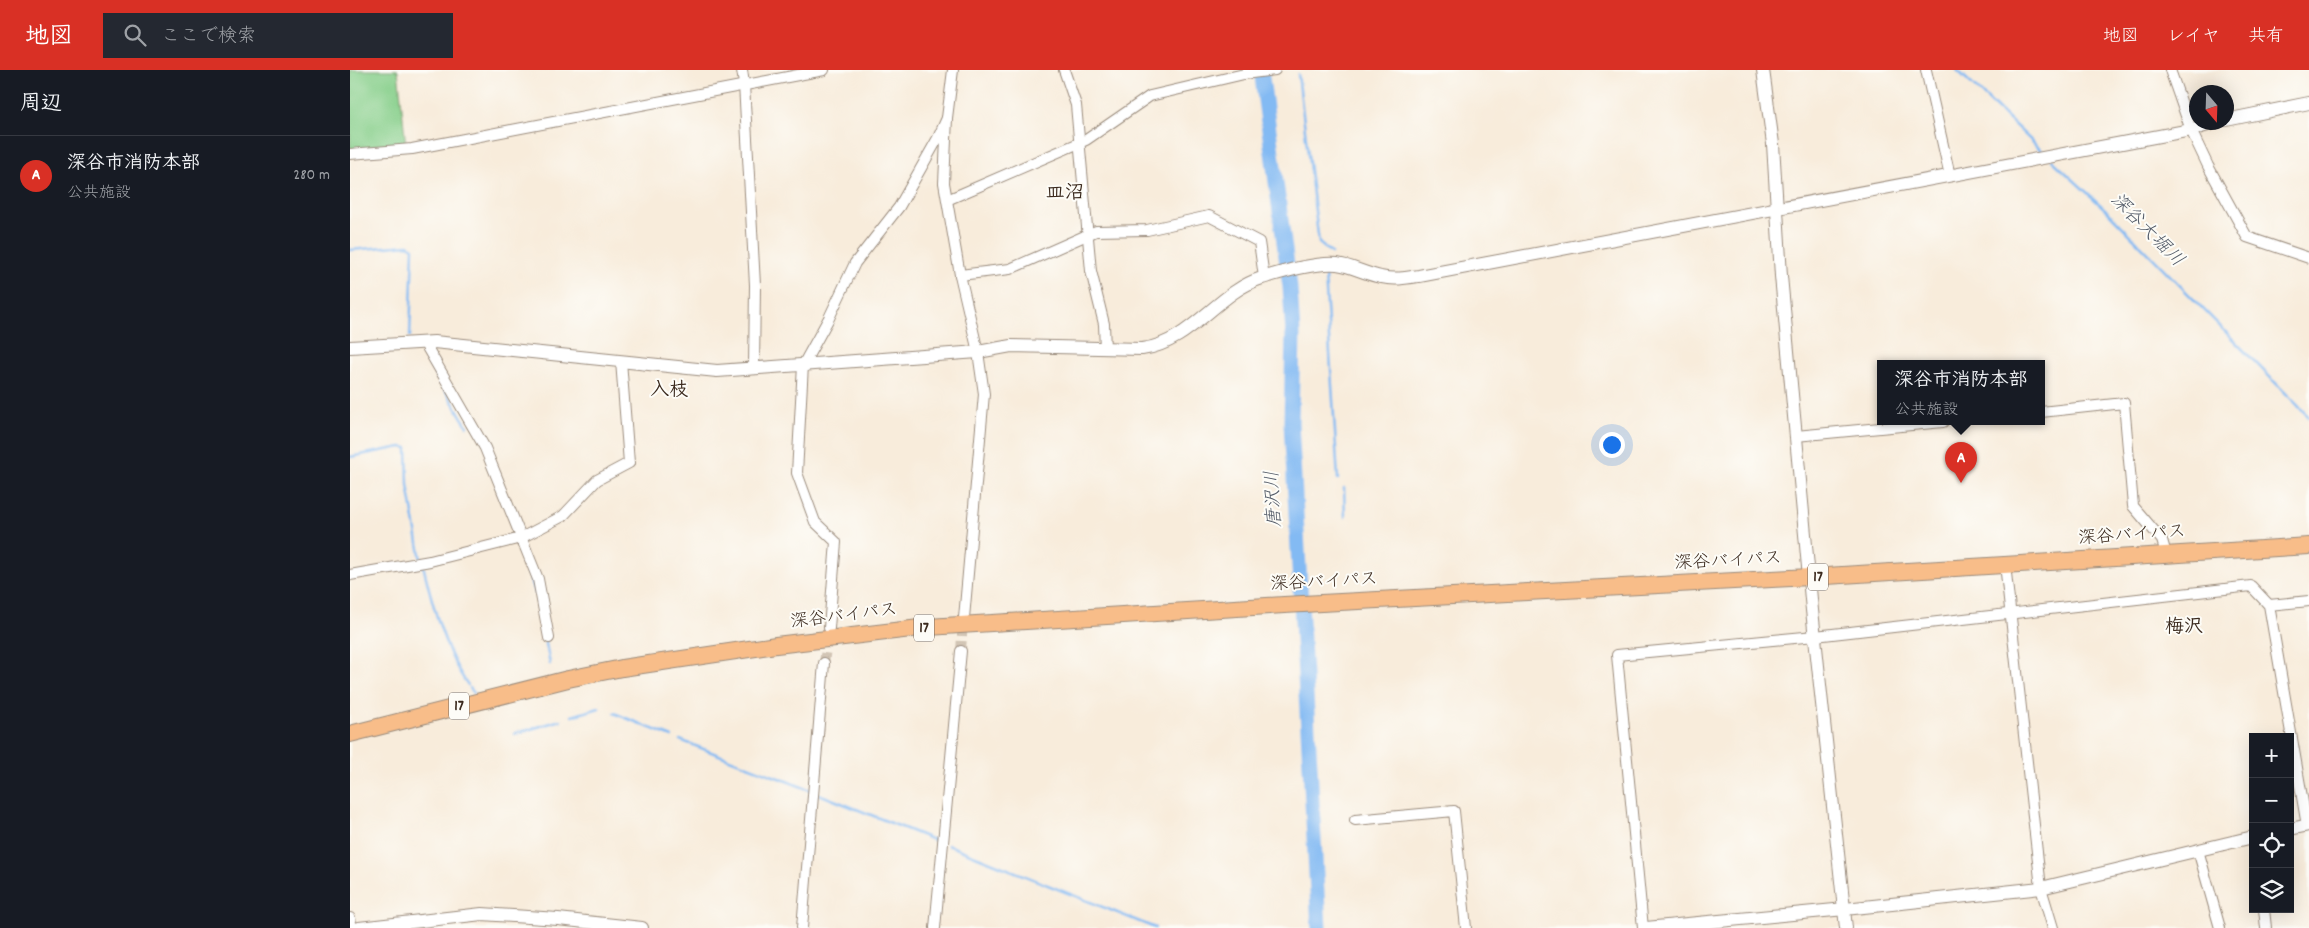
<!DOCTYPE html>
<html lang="ja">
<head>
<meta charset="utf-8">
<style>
	:root { --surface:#171b24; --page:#242831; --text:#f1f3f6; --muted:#9ea1a6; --line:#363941; --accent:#d93025 }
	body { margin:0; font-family:Dekko,"Klee One",sans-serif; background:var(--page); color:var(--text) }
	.controls { position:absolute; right:15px; bottom:15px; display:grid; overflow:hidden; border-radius:0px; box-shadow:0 5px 20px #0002 }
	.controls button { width:45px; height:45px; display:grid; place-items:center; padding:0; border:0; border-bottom:1px solid var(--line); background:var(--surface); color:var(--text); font:25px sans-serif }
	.compass { position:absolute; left:1839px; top:15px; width:45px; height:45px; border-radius:50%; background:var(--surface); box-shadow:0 5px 20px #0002; rotate:161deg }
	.you { position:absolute; left:1261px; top:374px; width:18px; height:18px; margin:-12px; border:4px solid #fff; border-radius:50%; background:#1a73e8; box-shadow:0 0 0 8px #1a73e833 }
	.badge { display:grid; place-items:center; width:32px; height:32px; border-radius:50%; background:var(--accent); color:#fff; font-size:16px; font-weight:700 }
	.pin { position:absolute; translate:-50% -41px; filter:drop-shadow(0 1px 2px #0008) }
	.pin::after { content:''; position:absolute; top:26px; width:18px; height:15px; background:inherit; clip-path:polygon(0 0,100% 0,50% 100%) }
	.popup { position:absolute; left:1527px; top:290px; width:168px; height:65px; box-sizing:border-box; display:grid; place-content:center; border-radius:0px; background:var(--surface); filter:drop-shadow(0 1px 4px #0005); font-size:16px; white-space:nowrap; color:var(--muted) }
	.popup b { font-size:19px; color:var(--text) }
	.popup::after { content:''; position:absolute; left:50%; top:100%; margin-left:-10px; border:10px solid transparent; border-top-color:var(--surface) }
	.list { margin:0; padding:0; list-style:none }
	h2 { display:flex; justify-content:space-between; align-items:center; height:65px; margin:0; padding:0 20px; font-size:21px }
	h2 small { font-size:16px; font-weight:400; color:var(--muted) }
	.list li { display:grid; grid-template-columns:32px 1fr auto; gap:15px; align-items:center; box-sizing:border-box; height:80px; padding:0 20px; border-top:1px solid var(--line) }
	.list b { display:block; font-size:19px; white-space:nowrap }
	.list p { margin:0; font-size:16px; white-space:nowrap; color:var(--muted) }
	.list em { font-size:16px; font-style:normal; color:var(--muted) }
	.icon { flex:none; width:28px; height:28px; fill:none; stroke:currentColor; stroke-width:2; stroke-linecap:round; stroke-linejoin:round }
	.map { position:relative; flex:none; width:1959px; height:858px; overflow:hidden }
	header { display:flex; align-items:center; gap:30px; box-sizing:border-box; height:70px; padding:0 25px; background:var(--accent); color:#fff }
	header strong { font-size:24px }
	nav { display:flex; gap:28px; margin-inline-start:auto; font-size:18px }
	.search { width:350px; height:45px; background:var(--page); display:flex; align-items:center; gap:12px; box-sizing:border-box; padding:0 18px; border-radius:0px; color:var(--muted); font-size:19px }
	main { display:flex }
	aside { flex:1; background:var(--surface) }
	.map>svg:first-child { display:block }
</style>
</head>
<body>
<header>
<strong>地図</strong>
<div class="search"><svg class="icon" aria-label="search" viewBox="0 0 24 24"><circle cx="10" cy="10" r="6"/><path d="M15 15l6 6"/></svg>ここで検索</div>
<nav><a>地図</a><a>レイヤ</a><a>共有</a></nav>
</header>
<main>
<aside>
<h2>周辺<small></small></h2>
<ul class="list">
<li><span class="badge">A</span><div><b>深谷市消防本部</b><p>公共施設</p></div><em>280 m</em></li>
</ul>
</aside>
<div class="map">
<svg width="1959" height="858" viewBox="0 0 1959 858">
	<rect width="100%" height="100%" fill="#fdfcf7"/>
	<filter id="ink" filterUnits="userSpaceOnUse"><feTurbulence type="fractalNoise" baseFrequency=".02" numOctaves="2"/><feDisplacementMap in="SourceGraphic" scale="10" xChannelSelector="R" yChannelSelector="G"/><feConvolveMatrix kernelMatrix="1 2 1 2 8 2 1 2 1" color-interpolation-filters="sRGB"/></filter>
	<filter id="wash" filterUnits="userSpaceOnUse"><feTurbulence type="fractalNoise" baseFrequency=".0096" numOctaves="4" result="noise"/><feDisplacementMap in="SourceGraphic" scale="20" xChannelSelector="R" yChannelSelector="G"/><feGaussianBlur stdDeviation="1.12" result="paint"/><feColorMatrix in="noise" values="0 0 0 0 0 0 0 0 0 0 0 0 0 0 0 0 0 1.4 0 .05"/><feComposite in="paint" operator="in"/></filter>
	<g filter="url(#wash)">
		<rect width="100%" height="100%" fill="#f8ecdb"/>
		<path fill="#87cf8b" stroke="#617c54" d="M0 0H48L56 76 0 81Z"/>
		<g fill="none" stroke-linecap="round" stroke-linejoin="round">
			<g stroke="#83baf3" stroke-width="2.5">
				<path d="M1607 0 1694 83"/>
				<path d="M948 4 969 173 981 183"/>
				<path d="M1702 90 1756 140 1959 347"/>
				<path d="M0 180 58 175 63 178 60 266"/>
				<path d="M983 204 975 205 988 409"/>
				<path d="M73 283 117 356"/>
				<path d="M0 387 51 377 57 378 58 415 71 490"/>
				<path d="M994 418 995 447"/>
				<path d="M171 480 186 524"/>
				<path d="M73 495C82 532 95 584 118 615"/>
				<path d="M195 569 200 594"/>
				<path d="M120 618 124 623"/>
				<path d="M264 643 322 667"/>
				<path d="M222 646 249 638"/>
				<path d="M164 664 211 650"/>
				<path d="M330 670 460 720"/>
				<path d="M469 724 586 771"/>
				<path d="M598 775 805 858"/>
			</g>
			<path stroke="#83baf3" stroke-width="15" d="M911 0 940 217 943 264 941 353 969 858"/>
		</g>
	</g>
	<g filter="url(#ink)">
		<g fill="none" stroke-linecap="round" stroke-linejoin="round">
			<g stroke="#d2c5b5" stroke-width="10" stroke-dasharray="10 5" stroke-linecap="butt">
				<path d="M611 581 613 550"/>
				<path d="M474 593 478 565"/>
			</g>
			<g stroke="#9a8b7c" stroke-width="12">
				<g id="minor">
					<path d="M392 0 394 14 405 215 404 298"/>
					<path d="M603 0 597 48 594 113 610 205 628 282 634 324 614 548"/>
					<path d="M714 0 726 35 741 201 754 254 755 279"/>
					<path d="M1576 0 1600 106"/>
					<path d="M1820 0 1841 60 1858 96 1897 167 1959 188"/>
					<path d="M0 84 62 79 474 0"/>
					<path d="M597 130 736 70 800 26 894 4 925 0"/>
					<path d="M610 205 660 199 746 161 797 160 859 146 909 172 914 207"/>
					<path d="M74 272 135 378 188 509 199 568"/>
					<path d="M1691 342 1774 333 1783 436 1812 470 1816 484"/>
					<path d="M1446 366 1593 352"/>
					<path d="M1655 494 1691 818 1703 858"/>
					<path d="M0 505 80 491 171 468 213 446 247 410 279 393 271 291"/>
					<path d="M1919 535 1959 531"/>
					<path d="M479 558 486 472 465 452 447 403 453 295 479 248 505 193 549 137 588 68 597 48"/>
					<path d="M1005 750 1104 741 1116 858"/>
					<path d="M1848 780 1870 858"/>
					<path d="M1914 839 1916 858"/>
					<path d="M0 848 2 858"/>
					<path d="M452 858 474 593"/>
					<path d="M585 858 611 581"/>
					<path d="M1293 858 1267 585 1465 566 1901 516 1919 535 1957 756"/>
				</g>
			</g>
			<g stroke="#9a8b7c" stroke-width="14">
				<g id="tertiary">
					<path d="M1413 0 1423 74 1431 206 1462 540 1496 858"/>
					<path d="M1876 50 1959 33"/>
					<path d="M0 277 84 272 367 301 628 282 661 276 792 279C841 273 867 222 912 208 933 202 966 192 987 194 1002 196 1016 204 1031 207 1044 210 1056 208 1069 206L1841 60 1868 52"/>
					<path d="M1940 759 1959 755"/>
					<path d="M9 858 132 844 208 849 292 858"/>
					<path d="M1296 858 1495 839 1691 818 1903 767"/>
				</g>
			</g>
			<g stroke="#9a8b7c" stroke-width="18">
				<path id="trunk" d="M0 664 218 609 272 598 426 575 578 557 934 535 1460 507 1959 476"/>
			</g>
			<use href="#minor" stroke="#fff" stroke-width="10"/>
			<use href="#tertiary" stroke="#fff" stroke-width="12"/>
			<use href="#trunk" stroke="#f8bd89" stroke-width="16"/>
		</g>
	</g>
	<g text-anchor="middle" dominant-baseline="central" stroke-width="4" stroke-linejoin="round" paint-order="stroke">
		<g fill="#fdfcf7" stroke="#75695f" stroke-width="1">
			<rect x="1458" y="493.5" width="20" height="27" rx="4"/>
			<rect x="564" y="544.5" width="20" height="27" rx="4"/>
			<rect x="99" y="622.5" width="20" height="27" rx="4"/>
		</g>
		<g font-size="16" font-weight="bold" fill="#3b2a1e">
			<text x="1468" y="507">17</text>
			<text x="574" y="558">17</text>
			<text x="109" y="636">17</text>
		</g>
		<g font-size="18" fill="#3b2a1e" stroke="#fdfcf7">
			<text transform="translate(1782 466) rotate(-4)">深谷バイパス</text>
			<text transform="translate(1378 492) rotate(-3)">深谷バイパス</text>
			<text transform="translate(974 513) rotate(-3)">深谷バイパス</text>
			<text transform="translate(494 547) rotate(-7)">深谷バイパス</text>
		</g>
		<g font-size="19" font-weight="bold" fill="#3b2a1e" stroke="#fdfcf7">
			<text x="715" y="124">皿沼</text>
			<text x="319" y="321">入枝</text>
			<text x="1834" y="558">梅沢</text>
		</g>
		<g font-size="19" font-style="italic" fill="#545c69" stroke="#fdfcf7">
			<text transform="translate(1796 161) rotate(45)">深谷大堀川</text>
			<text transform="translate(925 429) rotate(-93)">唐沢川</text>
		</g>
	</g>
</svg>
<div class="controls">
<button>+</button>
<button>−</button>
<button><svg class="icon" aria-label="locate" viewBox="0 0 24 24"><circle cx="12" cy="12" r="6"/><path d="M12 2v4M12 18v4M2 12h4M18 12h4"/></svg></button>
<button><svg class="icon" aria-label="layers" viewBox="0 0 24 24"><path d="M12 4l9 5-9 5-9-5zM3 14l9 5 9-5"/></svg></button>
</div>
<svg class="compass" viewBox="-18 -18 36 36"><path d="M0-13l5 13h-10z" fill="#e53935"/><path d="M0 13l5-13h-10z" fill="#9ea1a6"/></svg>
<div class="you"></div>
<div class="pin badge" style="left:1611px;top:413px">A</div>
<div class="popup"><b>深谷市消防本部</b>公共施設</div>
</div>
</main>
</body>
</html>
